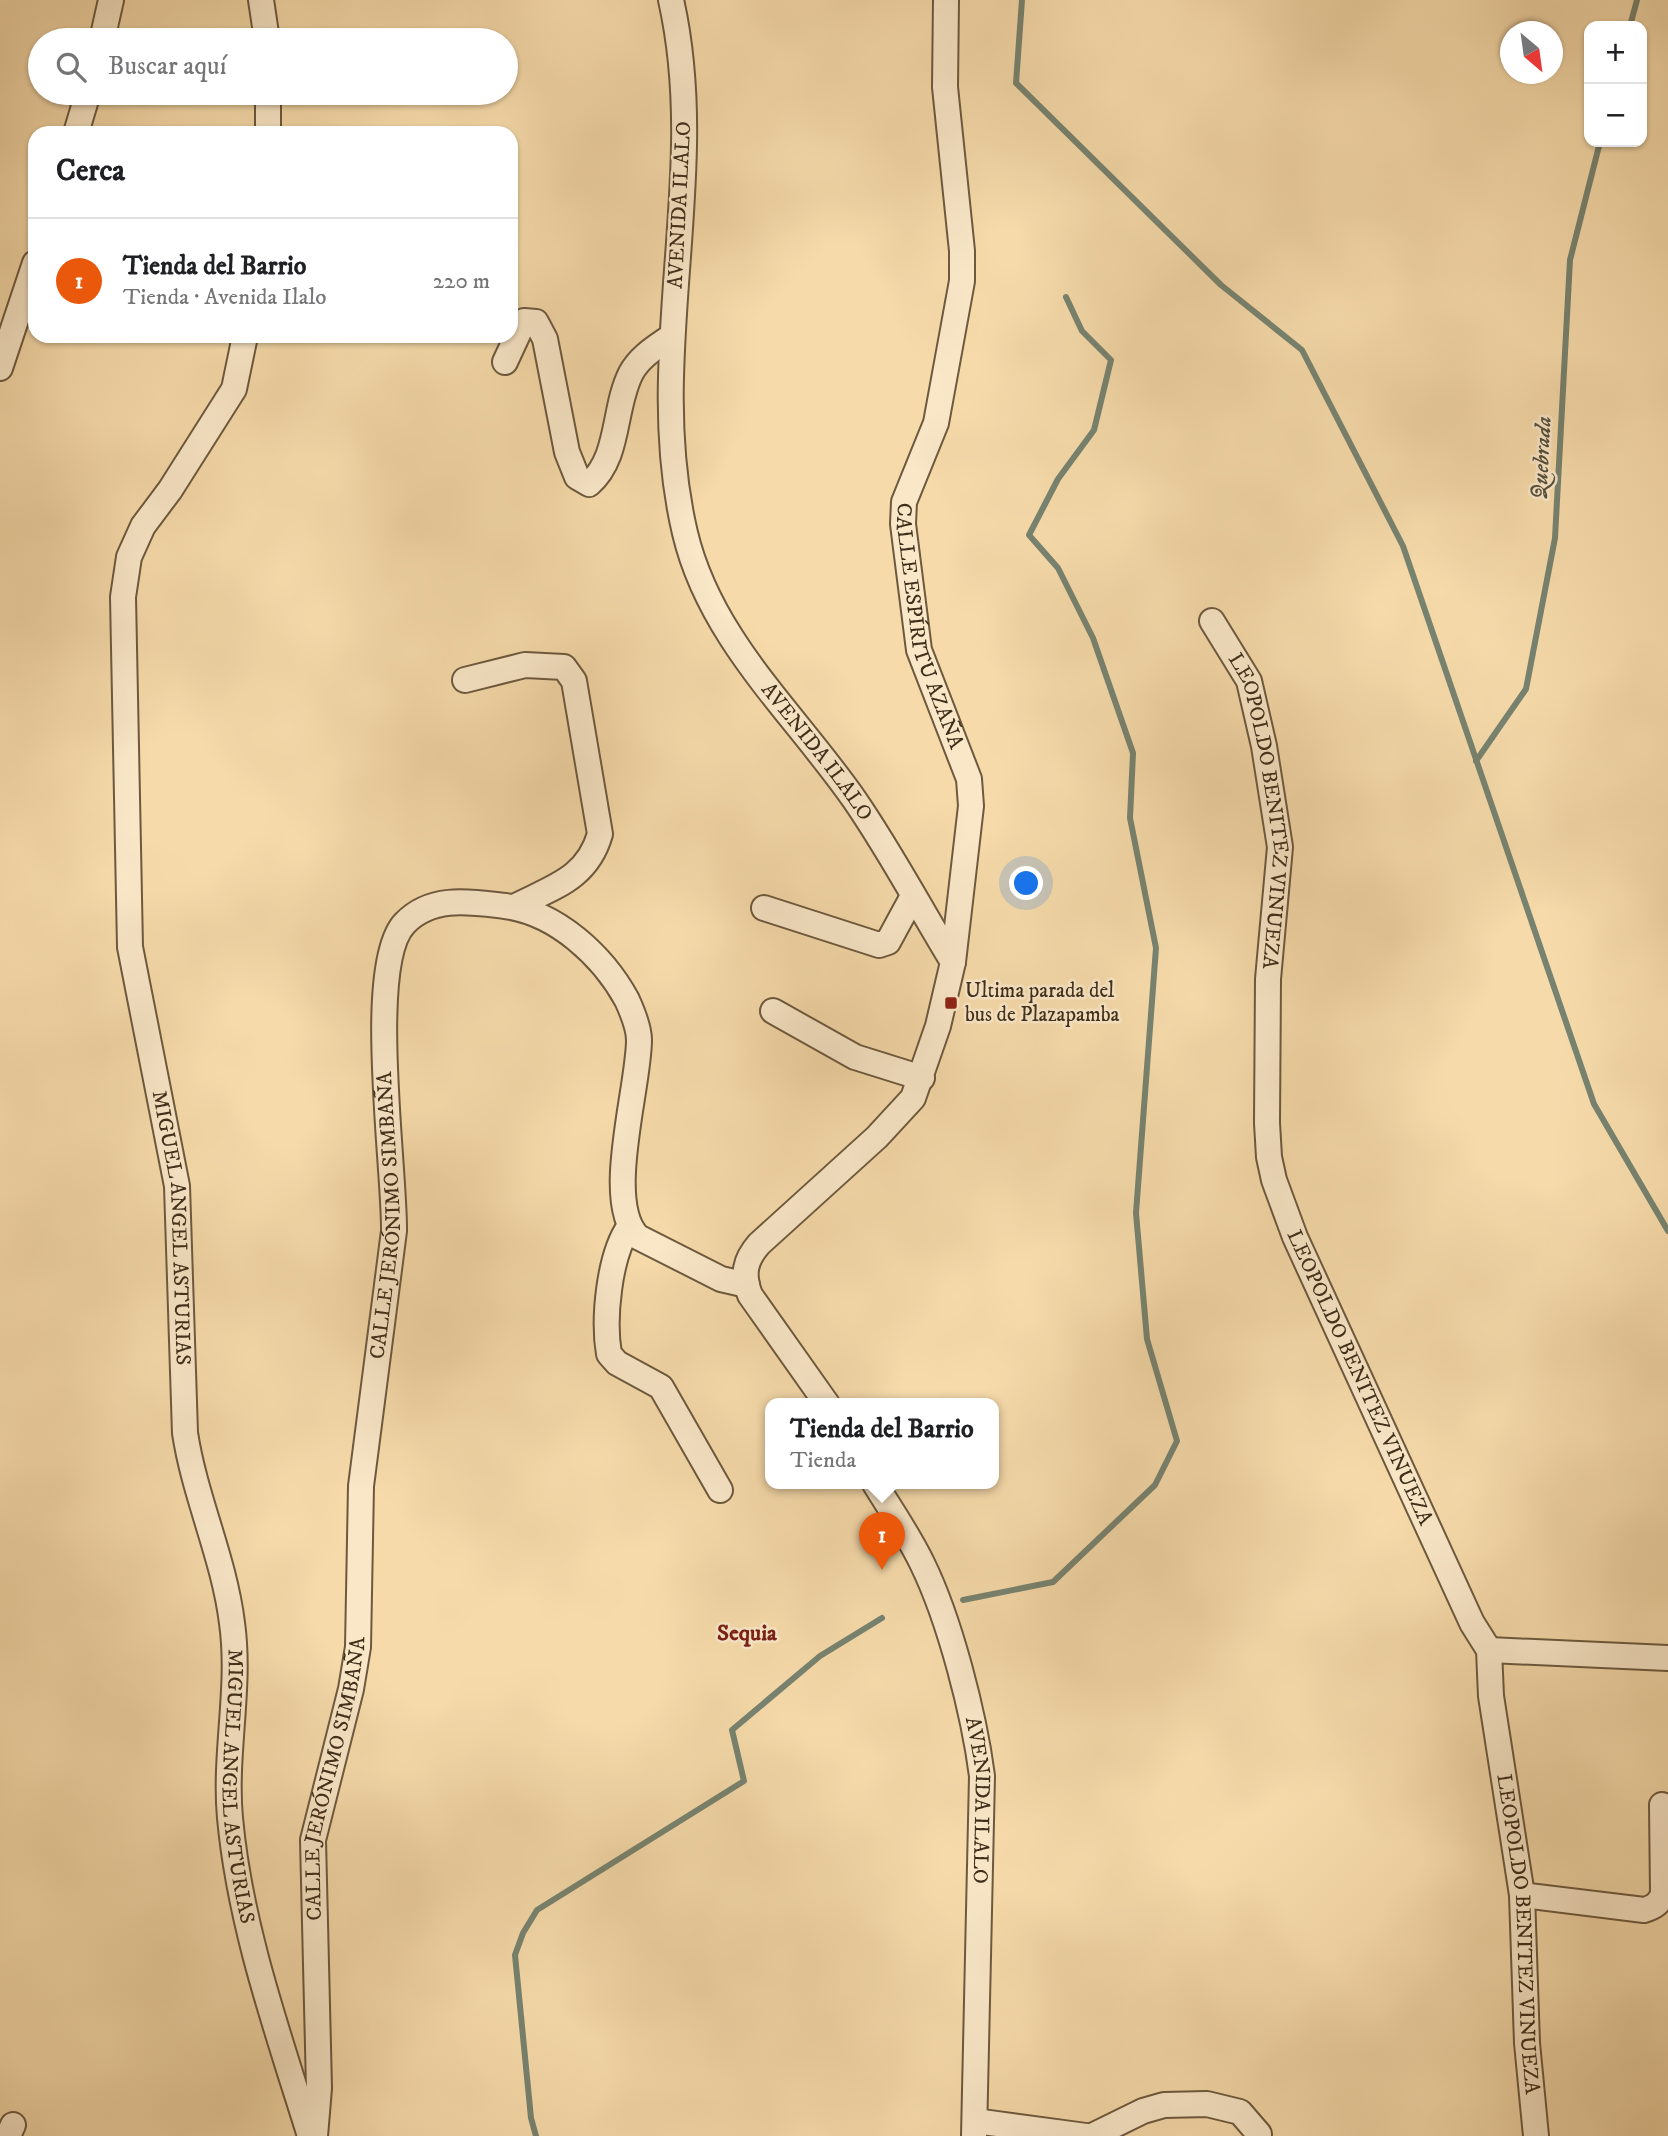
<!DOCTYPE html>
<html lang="es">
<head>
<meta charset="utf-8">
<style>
	:root { --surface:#fff; --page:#f6f6f6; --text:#202124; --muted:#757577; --line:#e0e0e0; --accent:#ea580c }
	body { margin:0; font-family:"IM FELL DW Pica",serif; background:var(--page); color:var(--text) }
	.controls { position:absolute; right:21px; top:21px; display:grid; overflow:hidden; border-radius:14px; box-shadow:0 2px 5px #0004 }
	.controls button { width:63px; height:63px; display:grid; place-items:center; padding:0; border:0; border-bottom:2px solid var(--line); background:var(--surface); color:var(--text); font:35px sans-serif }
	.compass { position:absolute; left:1500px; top:21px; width:63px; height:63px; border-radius:50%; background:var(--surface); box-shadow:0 2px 5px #0004; rotate:151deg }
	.you { position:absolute; left:1027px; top:884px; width:24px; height:24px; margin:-18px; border:5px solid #fff; border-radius:50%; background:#1a73e8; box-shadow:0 0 0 10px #1a73e833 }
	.badge { display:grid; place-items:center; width:46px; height:46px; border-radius:50%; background:var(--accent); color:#fff; font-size:23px; font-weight:700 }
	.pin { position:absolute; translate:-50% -58px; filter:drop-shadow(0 2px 4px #0008) }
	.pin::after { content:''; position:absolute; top:37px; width:24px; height:21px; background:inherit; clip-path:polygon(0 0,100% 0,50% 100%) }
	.popup { position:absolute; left:765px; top:1398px; width:234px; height:91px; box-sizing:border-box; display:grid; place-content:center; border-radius:14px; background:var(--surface); filter:drop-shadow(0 2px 5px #0005); font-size:23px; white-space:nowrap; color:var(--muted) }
	.popup b { font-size:26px; color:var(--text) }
	.popup::after { content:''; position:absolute; left:50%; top:100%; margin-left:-14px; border:14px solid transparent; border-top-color:var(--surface) }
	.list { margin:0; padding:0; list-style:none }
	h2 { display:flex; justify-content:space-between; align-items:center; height:91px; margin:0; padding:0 28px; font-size:30px }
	h2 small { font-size:23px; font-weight:400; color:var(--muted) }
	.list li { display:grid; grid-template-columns:46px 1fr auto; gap:21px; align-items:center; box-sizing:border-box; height:126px; padding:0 28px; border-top:2px solid var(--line) }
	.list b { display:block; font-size:26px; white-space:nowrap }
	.list p { margin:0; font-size:23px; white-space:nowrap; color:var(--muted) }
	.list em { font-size:23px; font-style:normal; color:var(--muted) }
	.icon { flex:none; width:38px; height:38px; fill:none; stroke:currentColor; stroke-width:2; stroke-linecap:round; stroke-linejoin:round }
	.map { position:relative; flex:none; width:1668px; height:2136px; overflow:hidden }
	.search { position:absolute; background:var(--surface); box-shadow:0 2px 5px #0004; left:28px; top:28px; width:490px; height:77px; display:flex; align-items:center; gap:18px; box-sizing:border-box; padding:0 24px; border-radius:38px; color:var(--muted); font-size:26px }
	.panel { position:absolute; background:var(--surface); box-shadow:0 2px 5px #0004; left:28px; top:126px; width:490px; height:217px; border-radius:21px }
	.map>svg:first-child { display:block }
</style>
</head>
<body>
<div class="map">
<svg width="1668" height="2136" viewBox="0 0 1668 2136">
	<rect width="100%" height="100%" fill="#f6daaa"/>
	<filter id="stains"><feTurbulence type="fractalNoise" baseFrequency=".00286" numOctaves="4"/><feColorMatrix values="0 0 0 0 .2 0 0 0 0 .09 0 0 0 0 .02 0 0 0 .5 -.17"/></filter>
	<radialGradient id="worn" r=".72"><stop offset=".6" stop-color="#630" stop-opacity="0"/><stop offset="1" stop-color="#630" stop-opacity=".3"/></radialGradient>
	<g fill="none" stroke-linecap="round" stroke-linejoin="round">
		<g stroke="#778370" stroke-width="6">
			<path d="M1022 0 1016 83 1221 285 1302 350 1403 546 1594 1104 1668 1231"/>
			<path d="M1630 26 1637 0"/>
			<path d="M1476 761 1526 689 1555 538 1570 260 1600 142"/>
			<path d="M963 1600 1053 1582 1155 1485 1177 1441 1147 1339 1136 1213 1156 948 1130 818 1133 753 1093 638 1058 568 1029 535 1058 479 1094 430 1111 360 1082 331 1066 297"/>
			<path d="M536 2136 531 2118 515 1955 523 1933 537 1910 744 1781 732 1730 820 1656 882 1618"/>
		</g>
		<g stroke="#6d593e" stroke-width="28">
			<g id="minor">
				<path d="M261 0 267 40"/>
				<path id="s1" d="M671 0C711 177 643 356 685 533 710 639 794 713 854 799 890 851 920 908 953 962L938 1026 913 1098 877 1137 759 1244C745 1260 742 1274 750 1295L827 1404"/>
				<path id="s2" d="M946 0 945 87 962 251V281L936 423 904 502 903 524 919 650 969 779 971 806 953 962"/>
				<path d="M102 40 111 0"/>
				<path d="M76 133 88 93"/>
				<path d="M268 133V93"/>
				<path id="s3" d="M245 336 234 389 170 490 143 526 129 557 123 597 130 947 177 1186 185 1433C195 1498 224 1558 232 1623 241 1687 224 1754 230 1818 240 1927 278 2033 310 2136"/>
				<path d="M505 362 524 321 536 322 545 339 567 452 577 477 589 484C620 458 613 408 631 373 640 356 658 346 672 336"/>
				<path d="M0 368 35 263"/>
				<path id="s4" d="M1212 621 1249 681 1264 746 1280 847 1268 979 1267 1123 1269 1157 1274 1180 1295 1237 1472 1623 1489 1650 1491 1696 1522 1895 1527 2043 1536 2136"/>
				<path d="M465 680 525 665 564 667 574 681 600 834C587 879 553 887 514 907"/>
				<path d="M764 908 879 945 888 942 913 896"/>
				<path d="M773 1011 855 1057 922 1078"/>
				<path d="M629 1227C609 1256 603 1319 609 1354L617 1363 661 1387 720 1490"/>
				<path id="s5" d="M875 1484C891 1510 909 1536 922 1563 950 1620 974 1714 982 1776L974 2136"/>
				<path d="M1489 1650 1668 1658"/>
				<path d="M1522 1895 1644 1910C1654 1907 1659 1904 1663 1894L1662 1805"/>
				<path d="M975 2121 1086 2136"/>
				<path d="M8 2136 13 2125"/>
				<path id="s6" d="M315 2136 319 2088 313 1840 351 1689 358 1647 361 1486 394 1231C395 1169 365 963 405 923 432 895 471 902 505 906 557 913 603 956 627 1000 632 1011 639 1028 639 1040 639 1088 603 1202 638 1237L721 1279 747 1285"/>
				<path d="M1092 2136 1143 2111 1164 2105 1207 2104 1240 2112 1259 2134"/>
			</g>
		</g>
		<use href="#minor" stroke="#f9e7c8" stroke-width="24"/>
	</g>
	<rect fill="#8f2418" stroke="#f9e7c8" stroke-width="2.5" x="944" y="996" width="14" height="14" rx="3.5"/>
	<g text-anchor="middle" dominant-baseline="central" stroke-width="5" stroke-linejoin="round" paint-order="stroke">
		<g font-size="21" fill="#3f2e1a" stroke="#f9e7c8">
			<text transform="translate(680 205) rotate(-87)">AVENIDA ILALO</text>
			<text stroke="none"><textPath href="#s2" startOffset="639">CALLE ESPÍRITU AZAÑA</textPath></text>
			<text stroke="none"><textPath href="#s1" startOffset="793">AVENIDA ILALO</textPath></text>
			<text stroke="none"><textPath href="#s4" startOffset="201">LEOPOLDO BENITEZ VINUEZA</textPath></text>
			<text stroke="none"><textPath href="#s6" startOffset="928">CALLE JERÓNIMO SIMBAÑA</textPath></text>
			<text stroke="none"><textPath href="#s3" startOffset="928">MIGUEL ANGEL ASTURIAS</textPath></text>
			<text stroke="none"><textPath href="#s4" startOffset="789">LEOPOLDO BENITEZ VINUEZA</textPath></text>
			<text stroke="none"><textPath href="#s6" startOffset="360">CALLE JERÓNIMO SIMBAÑA</textPath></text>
			<text stroke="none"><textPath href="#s3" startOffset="1494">MIGUEL ANGEL ASTURIAS</textPath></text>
			<text stroke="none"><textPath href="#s5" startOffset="338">AVENIDA ILALO</textPath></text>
			<text stroke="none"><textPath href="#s4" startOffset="1377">LEOPOLDO BENITEZ VINUEZA</textPath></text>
		</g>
		<g font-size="21" fill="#3f2e1a" stroke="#f9e7c8" text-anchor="start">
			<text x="965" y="991">Ultima parada del<tspan x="965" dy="24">bus de Plazapamba</tspan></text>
		</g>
		<g font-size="23" font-style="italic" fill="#56513e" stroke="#f9e7c8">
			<text transform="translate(1542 458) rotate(-87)">Quebrada</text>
		</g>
		<g font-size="23" font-weight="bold" fill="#7a1f14" stroke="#f9e7c8">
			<text x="747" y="1633">Sequia</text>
		</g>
	</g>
	<rect width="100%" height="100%" filter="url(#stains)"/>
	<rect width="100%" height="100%" fill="url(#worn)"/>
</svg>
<div class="controls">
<button>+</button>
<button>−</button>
</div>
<svg class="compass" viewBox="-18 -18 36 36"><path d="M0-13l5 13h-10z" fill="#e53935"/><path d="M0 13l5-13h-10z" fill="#757577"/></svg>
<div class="you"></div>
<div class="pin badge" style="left:882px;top:1570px">1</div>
<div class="popup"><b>Tienda del Barrio</b>Tienda</div>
<div class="search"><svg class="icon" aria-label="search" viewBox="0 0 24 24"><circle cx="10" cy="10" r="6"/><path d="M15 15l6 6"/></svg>Buscar aquí</div>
<section class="panel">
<h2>Cerca<small></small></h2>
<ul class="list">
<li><span class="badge">1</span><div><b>Tienda del Barrio</b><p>Tienda · Avenida Ilalo</p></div><em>220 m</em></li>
</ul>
</section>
</div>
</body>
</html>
